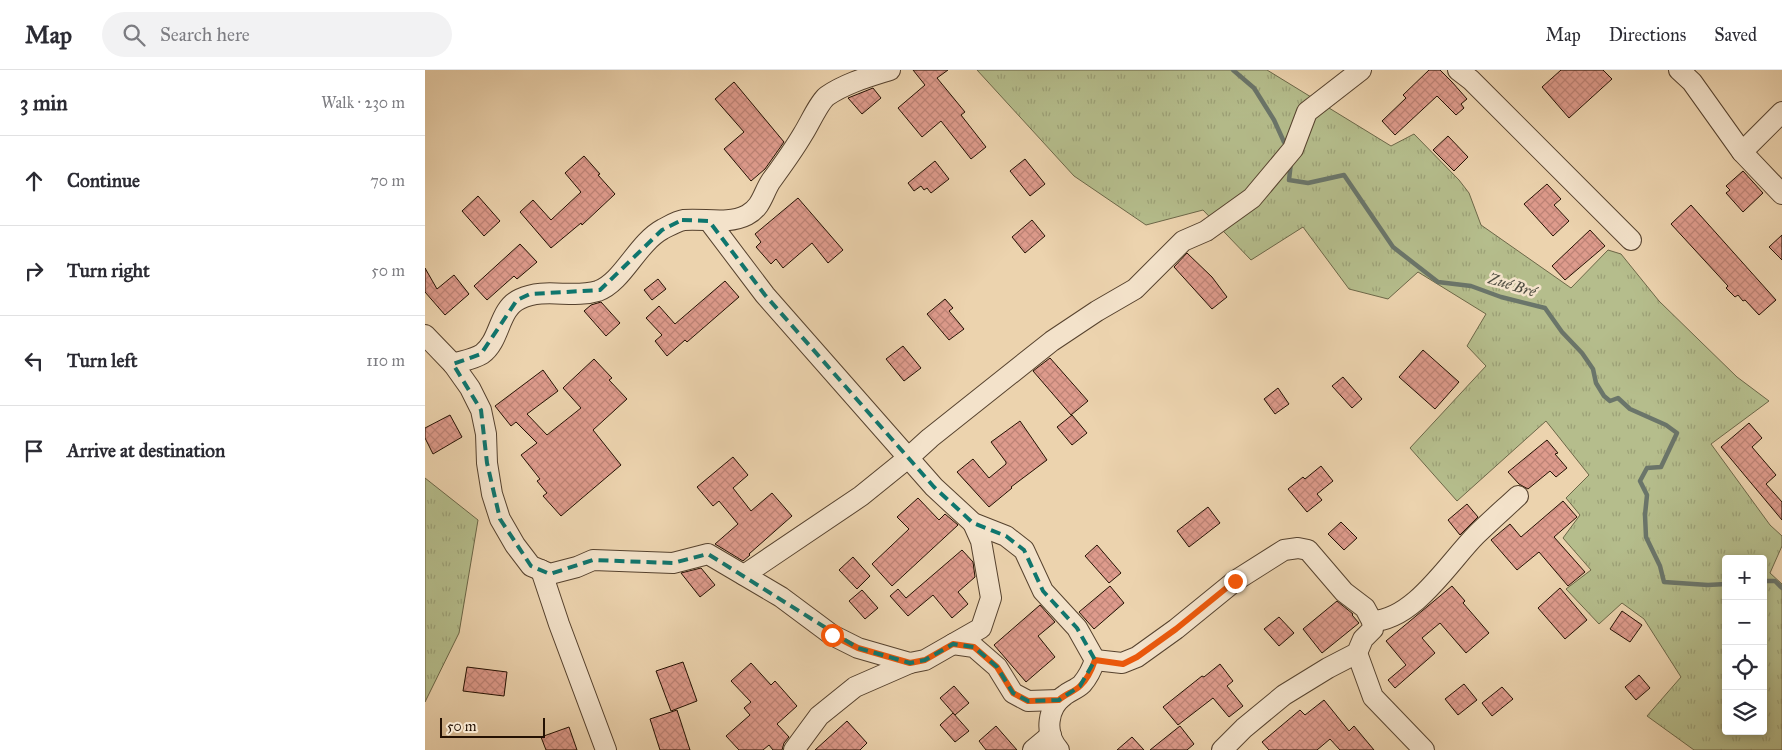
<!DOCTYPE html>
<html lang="en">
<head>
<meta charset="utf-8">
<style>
	:root { --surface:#fff; --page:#f2f2f3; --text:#2b2b33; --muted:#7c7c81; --line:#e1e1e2 }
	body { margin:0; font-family:"IM FELL Great Primer",serif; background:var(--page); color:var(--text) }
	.controls { position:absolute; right:15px; bottom:15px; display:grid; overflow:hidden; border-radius:5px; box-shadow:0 2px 8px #0003 }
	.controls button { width:45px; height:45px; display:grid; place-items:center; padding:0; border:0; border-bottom:1px solid var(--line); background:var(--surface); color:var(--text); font:25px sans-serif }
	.scale { position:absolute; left:15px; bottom:12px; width:105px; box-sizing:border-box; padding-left:5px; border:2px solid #241103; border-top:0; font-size:14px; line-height:18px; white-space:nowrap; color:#241103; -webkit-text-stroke:4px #f3e2ca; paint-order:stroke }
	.stop { position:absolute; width:15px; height:15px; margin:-11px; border:4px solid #ea580c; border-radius:50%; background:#fff }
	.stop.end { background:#ea580c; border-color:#fff; box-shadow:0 1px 5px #0008 }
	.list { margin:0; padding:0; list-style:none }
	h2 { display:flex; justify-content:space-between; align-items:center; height:65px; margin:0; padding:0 20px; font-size:21px }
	h2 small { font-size:16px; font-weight:400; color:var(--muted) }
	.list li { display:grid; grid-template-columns:32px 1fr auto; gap:15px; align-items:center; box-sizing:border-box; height:90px; padding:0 20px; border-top:1px solid var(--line) }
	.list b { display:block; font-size:19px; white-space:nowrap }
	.list em { font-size:16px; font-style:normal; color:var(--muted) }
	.icon { flex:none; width:28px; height:28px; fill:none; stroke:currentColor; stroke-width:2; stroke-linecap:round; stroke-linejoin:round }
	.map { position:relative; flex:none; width:1357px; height:680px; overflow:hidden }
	header { display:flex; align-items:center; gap:30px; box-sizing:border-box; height:70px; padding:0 25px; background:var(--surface); border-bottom:1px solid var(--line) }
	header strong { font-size:24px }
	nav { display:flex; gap:28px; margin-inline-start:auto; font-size:18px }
	.search { width:350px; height:45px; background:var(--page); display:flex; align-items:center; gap:12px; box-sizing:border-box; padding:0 18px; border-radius:28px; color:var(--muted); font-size:19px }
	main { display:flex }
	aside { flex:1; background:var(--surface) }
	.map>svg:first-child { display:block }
</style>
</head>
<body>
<header>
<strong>Map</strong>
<div class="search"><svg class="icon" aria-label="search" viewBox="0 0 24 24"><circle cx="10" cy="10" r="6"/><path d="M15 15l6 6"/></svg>Search here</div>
<nav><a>Map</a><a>Directions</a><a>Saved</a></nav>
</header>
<main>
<aside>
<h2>3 min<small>Walk · 230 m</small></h2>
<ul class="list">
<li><svg class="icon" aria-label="ahead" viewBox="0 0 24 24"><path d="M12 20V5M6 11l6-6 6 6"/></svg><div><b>Continue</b></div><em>70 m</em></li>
<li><svg class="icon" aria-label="right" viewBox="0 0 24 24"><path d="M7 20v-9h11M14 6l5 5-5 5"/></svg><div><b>Turn right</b></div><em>50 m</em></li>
<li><svg class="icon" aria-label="left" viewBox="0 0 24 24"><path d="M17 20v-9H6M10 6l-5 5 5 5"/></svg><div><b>Turn left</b></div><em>110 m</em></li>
<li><svg class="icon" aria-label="arrive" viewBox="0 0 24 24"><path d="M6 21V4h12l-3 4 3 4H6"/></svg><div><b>Arrive at destination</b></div></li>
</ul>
</aside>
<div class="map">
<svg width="1357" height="680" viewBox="0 0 1357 680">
	<defs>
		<pattern id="grass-tufts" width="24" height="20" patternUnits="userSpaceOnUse" patternTransform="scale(1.25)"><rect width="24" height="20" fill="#b5bd8c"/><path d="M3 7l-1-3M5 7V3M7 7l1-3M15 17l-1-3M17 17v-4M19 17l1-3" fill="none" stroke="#9ca177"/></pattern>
		<pattern id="building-cross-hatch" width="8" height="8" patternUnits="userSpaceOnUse" patternTransform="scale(1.25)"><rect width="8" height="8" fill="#de9b8c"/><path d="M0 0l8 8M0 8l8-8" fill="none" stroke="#be8477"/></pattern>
	</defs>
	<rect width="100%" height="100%" fill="#ecd3ae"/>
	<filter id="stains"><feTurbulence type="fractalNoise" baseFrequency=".004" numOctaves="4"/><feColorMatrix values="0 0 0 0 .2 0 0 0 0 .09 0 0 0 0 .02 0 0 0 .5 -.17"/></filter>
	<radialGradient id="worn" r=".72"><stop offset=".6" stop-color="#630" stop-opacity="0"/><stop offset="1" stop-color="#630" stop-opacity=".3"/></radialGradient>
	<g fill="url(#grass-tufts)" stroke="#6c6748" fill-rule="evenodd">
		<path d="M552 0H842L966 76 989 64 1034 110 1044 123 1056 155 1146 218 1183 180 1196 184 1234 231 1312 307 1344 331 1286 374 1345 455 1357 466V476L1345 503 1357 514V680H1269L1222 646 1256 607 1219 549 1197 533 1174 554 1141 519 1166 500 1138 468 1155 445 1141 428 1164 405 1121 351 1032 431 985 378 1061 296 1042 276 1061 244 993 202 963 229 924 219 878 157 826 190 778 140 721 155 649 106ZM1301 489H1338V661H1301Z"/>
		<path d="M0 408 53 450 34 563 0 632Z"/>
	</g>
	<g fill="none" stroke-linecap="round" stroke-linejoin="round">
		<g stroke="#6a756a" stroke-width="4.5">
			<path d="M808 0 829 18 849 50 859 72 864 76"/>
			<path d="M866 92 864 110 883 113 919 105 968 177 1013 212 1046 216 1076 227 1120 238 1137 262 1157 283 1168 299 1171 313 1179 326 1185 331 1193 328 1205 339 1241 355 1252 363 1236 397 1222 398 1215 411 1222 425 1220 445 1221 467 1235 496 1239 512 1283 515 1301 514"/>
			<path d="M1338 511H1350L1357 518"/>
		</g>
	</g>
	<g fill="url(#building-cross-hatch)" stroke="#241103">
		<path d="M488 0H523L512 8 540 42 536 45 561 77 546 89 516 51 497 67 473 38 500 15Z"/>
		<path d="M1004 0H1015L1027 12 1042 29 1036 34 1039 38 1031 45 1012 26 970 65 957 51 981 28 978 25Z"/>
		<path d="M1136 0H1178L1187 9 1144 48 1117 17Z"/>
		<path d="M309 12 359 72 340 99 326 111 299 79 319 62 290 29Z"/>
		<path d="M448 18 456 28 437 44 423 28Z"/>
		<path d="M1023 66 1043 87 1029 101 1008 80Z"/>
		<path d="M159 86 175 104 173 105 190 124 157 155 156 153 126 178 95 142 108 130 126 150 156 122 140 103Z"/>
		<path d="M600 89 620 114 605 126 585 101Z"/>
		<path d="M510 91 524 109 506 123 502 118 499 120 496 116 489 121 483 113Z"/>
		<path d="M1318 101 1338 123 1318 142 1301 123 1305 120 1301 116Z"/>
		<path d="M1122 114 1136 129 1129 135 1144 151 1128 166 1099 134Z"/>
		<path d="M53 126 75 151 59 166 37 141Z"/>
		<path d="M373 128 418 180 403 193 387 173 358 198 351 189 346 194 331 177 336 172 330 164Z"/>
		<path d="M1266 135 1351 230 1334 245 1320 230 1318 231 1313 225 1310 227 1301 218 1303 216 1246 154Z"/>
		<path d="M607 150 620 166 600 183 587 167Z"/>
		<path d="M1165 160 1180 176 1140 210 1127 196Z"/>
		<path d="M1357 165V190L1344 177Z"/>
		<path d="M95 174 112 192 92 209 89 206 62 230 49 216Z"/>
		<path d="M762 183 787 207 802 227 787 239 749 197Z"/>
		<path d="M0 198 12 219 29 205 44 224 20 245 0 222Z"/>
		<path d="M233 209 241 219 227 230 219 220Z"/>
		<path d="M300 211 314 227 262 272 260 270 242 286 230 271 237 265 221 248 234 236 250 254Z"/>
		<path d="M520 229 528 238 524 241 539 259 524 270 502 244Z"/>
		<path d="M176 232 195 253 181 266 159 241 166 235Z"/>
		<path d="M478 276 496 298 479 311 461 289Z"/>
		<path d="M998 280 1034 312 1010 339 974 307Z"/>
		<path d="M625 288 663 331 646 345 608 301Z"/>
		<path d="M169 289 187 308 184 310 202 329 168 360 196 395 136 446 118 426 122 423 112 411 115 409 96 385 112 373 91 352 86 356 70 336 118 300 133 321 102 344 122 365 156 338 138 318Z"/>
		<path d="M918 307 937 329 927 338 907 316Z"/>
		<path d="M853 318 864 334 850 344 839 329Z"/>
		<path d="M25 345 37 367 8 384 0 368V358Z"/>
		<path d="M647 345 662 363 647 375 632 357Z"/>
		<path d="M595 351 622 390 586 417 587 418 564 437 532 402 548 389 564 408 581 394V392L566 372Z"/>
		<path d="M1324 353 1337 368 1327 377 1351 405 1341 414 1357 432V450L1296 377Z"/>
		<path d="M1122 370 1133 383 1130 384 1142 398 1131 407 1125 401 1103 419 1094 414 1083 402Z"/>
		<path d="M308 387 323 405 308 418 326 441 347 423 367 446 324 484 325 485 318 491 290 474 313 454 294 431 288 436 272 417Z"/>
		<path d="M896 396 908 411 892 424 897 430 882 442 863 419 878 407 880 409Z"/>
		<path d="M493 428 514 450 520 444 533 455 467 516 447 494 484 459 472 447Z"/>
		<path d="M1138 431 1152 447 1129 467 1160 502 1143 516 1114 482 1092 500 1066 470 1085 454 1096 467Z"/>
		<path d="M1042 434 1053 447 1035 465 1023 450Z"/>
		<path d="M783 437 795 453 764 477 752 461Z"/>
		<path d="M916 452 932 468 919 480 903 464Z"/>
		<path d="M672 475 696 503 684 513 660 486Z"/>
		<path d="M537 480 548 492 550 507 533 522 543 534 527 548 508 525 483 546 465 526 473 519 481 528Z"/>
		<path d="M428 487 445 506 432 519 414 500Z"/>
		<path d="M276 498 290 515 275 527 256 503Z"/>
		<path d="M685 516 699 533 669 559 654 542Z"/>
		<path d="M1027 516 1040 531 1038 533 1064 563 1041 583 1015 553 997 568 1010 583 970 618 963 610 981 595 961 571Z"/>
		<path d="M1135 518 1162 550 1140 569 1113 538Z"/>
		<path d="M437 520 453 538 440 549 424 531Z"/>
		<path d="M912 531 928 544 927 545 934 553 897 583 878 559Z"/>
		<path d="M615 535 630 552 613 566 630 587 601 612 569 575Z"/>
		<path d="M1197 541 1217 555 1205 572 1185 559Z"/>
		<path d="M854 547 869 563 854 576 839 559Z"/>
		<path d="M258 592 272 631 246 641 231 601Z"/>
		<path d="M326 593 346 615 350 611 372 636 352 654 364 667 359 673 357 680H348L344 675 338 680H314L301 666 325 645 319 638 326 632 306 611Z"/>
		<path d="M795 594 808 611 802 616 818 636 804 647 788 628 753 655 738 637 777 606 779 607Z"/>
		<path d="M42 597 82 602 79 626 38 621Z"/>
		<path d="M1214 605 1225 618 1211 630 1200 617Z"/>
		<path d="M1039 614 1052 630 1033 645 1020 629Z"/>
		<path d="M529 616 544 633 530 645 515 628Z"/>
		<path d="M1077 617 1088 629 1067 646 1057 633Z"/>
		<path d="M899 630 924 661 929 656 949 680H915L905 669 892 680H844L837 672 875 640 880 645Z"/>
		<path d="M252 640 265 680H235L225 649Z"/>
		<path d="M528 643 544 661 530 672 515 655Z"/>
		<path d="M422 651 442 673 435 680H390Z"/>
		<path d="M571 656 592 680H561L554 671Z"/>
		<path d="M755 656 769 674 762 680H725Z"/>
		<path d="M144 657 152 680H121L116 667Z"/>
		<path d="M707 667 719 680H692Z"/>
	</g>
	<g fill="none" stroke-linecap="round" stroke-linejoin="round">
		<g stroke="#56422e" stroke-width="22">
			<g id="minor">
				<path d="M1033 0 1046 10 1206 170"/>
				<path d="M1254 0 1267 12 1317 82 1357 124"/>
				<path d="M1317 82 1357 42"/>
				<path d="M284 151 340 225 509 417 548 453 581 466 599 480 618 521 652 558 670 590C667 599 663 607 657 614 652 619 645 621 640 625 622 637 619 664 634 680"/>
				<path d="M0 265 28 294 45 318 56 340 61 364 62 393 67 424 75 449 90 475 106 496 125 504 152 497 168 490 248 493 283 484 356 527 407 565 433 578 485 593 500 590 556 558 566 528 556 471 548 453"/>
				<path d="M28 294C37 291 49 289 57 284 76 270 73 239 95 229 120 217 147 229 173 221 198 212 212 173 238 159 244 156 252 151 259 150 279 148 303 155 322 145 337 137 338 123 346 111 357 96 368 81 378 64 384 55 394 32 402 26 421 13 443 7 465 0"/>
				<path d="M116 500 134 554 181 680"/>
				<path d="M319 505 436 426 483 388 505 368 627 271 672 241 710 219 758 171 781 161 827 128 868 79 882 42 936 0"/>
				<path d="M947 551C989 550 1024 492 1051 465 1064 452 1079 439 1093 426"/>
				<path d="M528 574 549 577 572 597 588 623 603 631 634 630"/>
				<path d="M932 583 948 627 999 680"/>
				<path d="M670 590 697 593 712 587 751 559 810 511 859 480 873 478 883 480 919 522 940 538 947 551 948 559 938 569 932 583 903 598 859 625 819 658 797 680"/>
				<path d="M369 680 394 646 430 617 485 593"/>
				<path d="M608 680 626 665"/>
			</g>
		</g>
		<use href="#minor" stroke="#f3e2ca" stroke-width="20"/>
	</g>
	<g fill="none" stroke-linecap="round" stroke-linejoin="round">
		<path stroke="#ea580c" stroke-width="6" d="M407 565 433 578 485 593 500 590 528 574 549 577 572 597 588 623 603 631 634 630C640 624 649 622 655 616 663 609 667 599 670 590L698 594 712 587 751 559 810 511"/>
	</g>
	<path fill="none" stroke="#0f766e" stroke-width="4" stroke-dasharray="10 6" stroke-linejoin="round" d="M257 150 284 151 340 225 509 417 548 453 581 466 599 480 618 521 652 558 670 590 655 616 634 630 603 631 588 623 572 597 549 577 528 574 500 590 485 593 433 578 283 484 248 493 168 490 125 504 106 496 75 449 62 393 56 340 28 294 56 284 92 230 105 224 175 220 237 160Z"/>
	<g text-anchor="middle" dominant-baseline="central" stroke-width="5" stroke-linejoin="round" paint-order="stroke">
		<g font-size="15" font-style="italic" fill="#4d4b3f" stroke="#f3e2ca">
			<text transform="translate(1087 215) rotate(17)">Zué Bré</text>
		</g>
	</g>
	<rect width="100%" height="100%" filter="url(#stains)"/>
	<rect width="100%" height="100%" fill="url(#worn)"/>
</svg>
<div class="controls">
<button>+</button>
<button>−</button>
<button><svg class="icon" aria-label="locate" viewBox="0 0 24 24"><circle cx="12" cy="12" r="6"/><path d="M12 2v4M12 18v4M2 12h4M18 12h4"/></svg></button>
<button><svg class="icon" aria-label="layers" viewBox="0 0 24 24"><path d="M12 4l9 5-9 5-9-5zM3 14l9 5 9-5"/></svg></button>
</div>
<div class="scale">50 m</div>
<div class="stop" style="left:407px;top:565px"></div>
<div class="stop end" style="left:810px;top:511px"></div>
</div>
</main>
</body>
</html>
